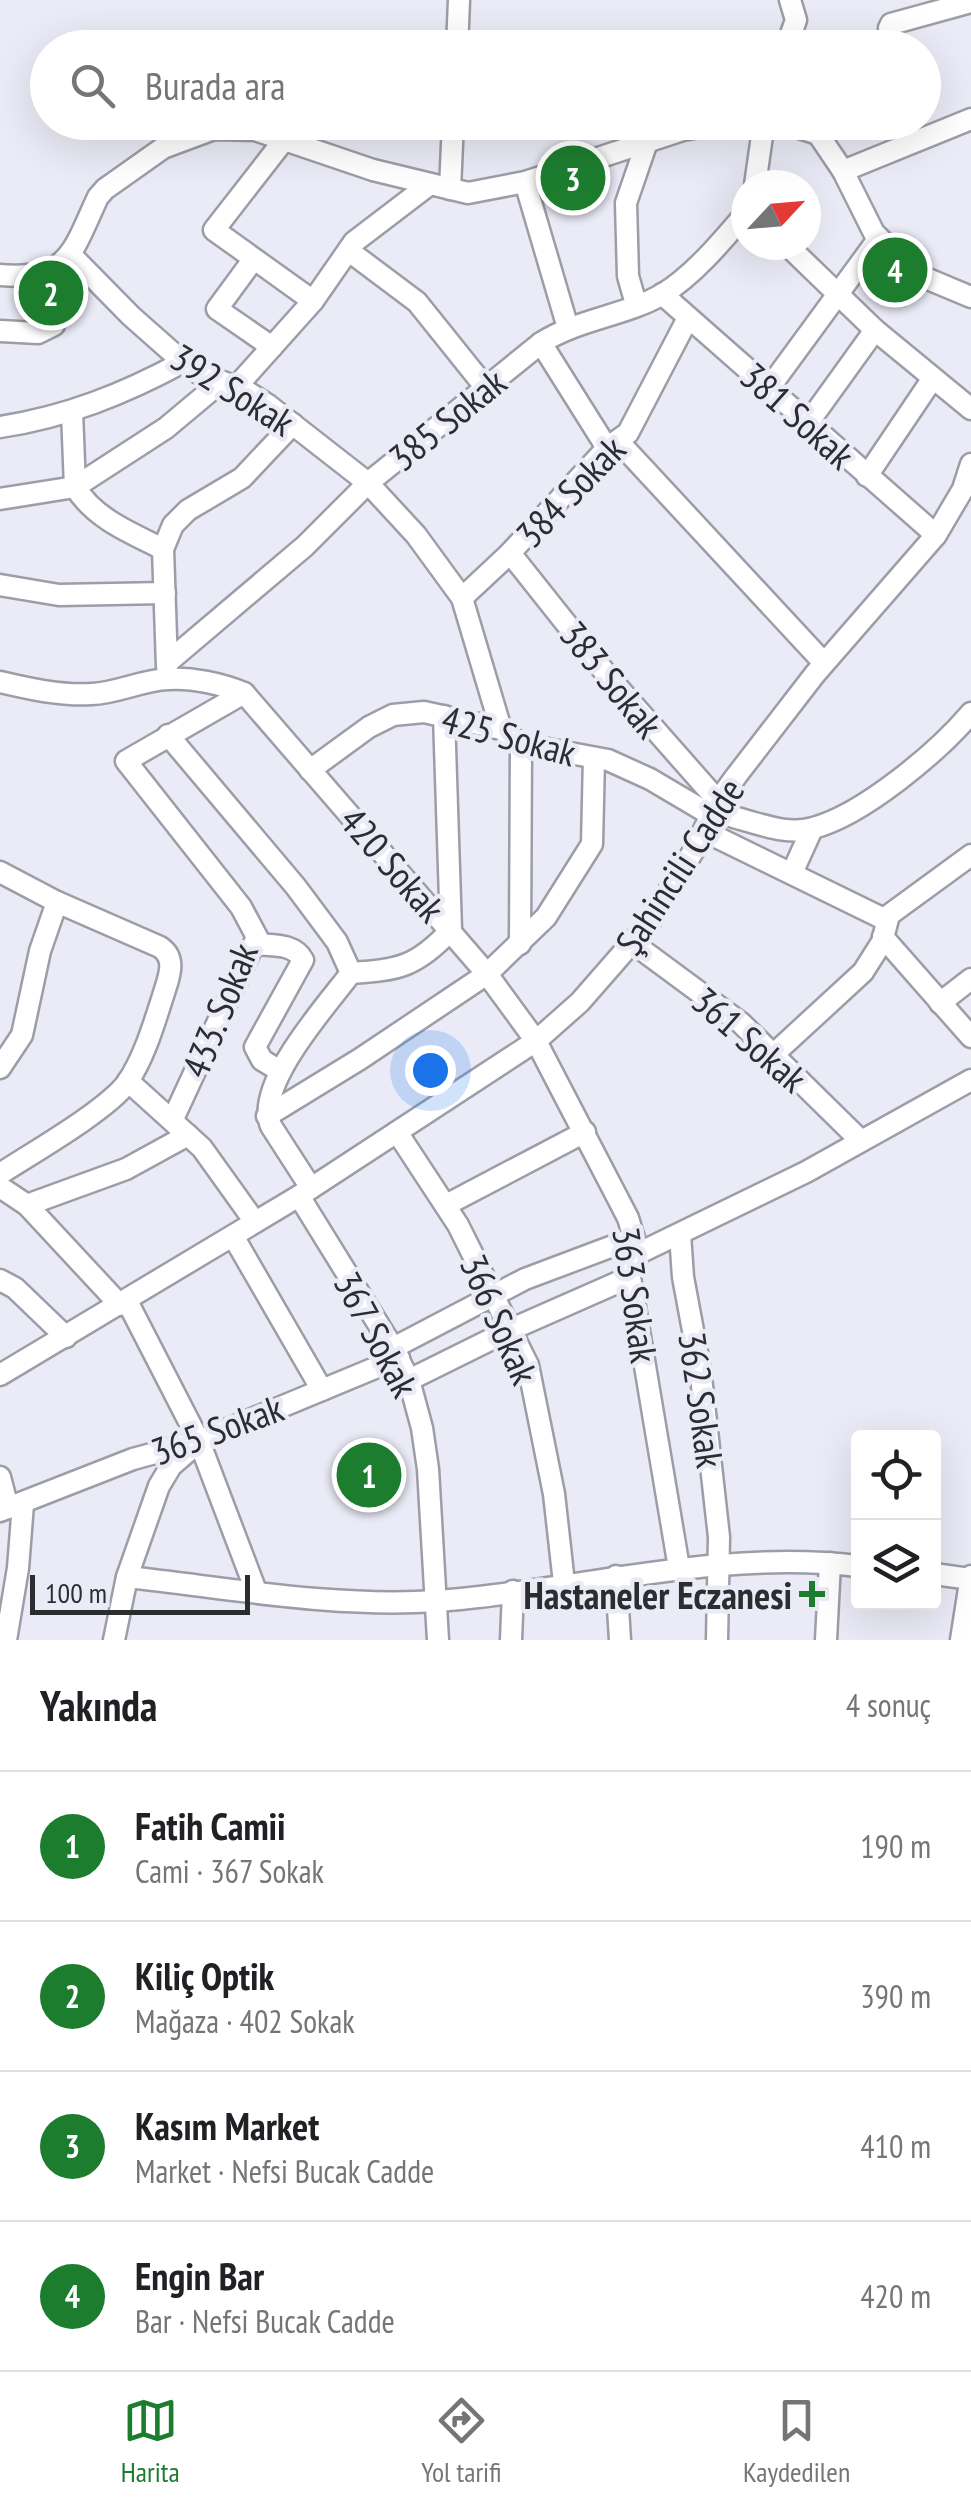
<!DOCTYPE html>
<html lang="tr">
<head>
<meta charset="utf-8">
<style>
	:root { --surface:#fff; --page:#f6f6f6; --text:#202124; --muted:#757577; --line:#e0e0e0; --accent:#1c7d2f }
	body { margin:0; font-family:"PT Sans Narrow",sans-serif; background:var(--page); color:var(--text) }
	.controls { position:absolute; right:30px; bottom:30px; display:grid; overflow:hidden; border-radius:10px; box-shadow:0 10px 40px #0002 }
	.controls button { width:90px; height:90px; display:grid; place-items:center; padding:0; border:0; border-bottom:2px solid var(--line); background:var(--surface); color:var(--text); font:50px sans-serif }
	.compass { position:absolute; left:731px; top:170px; width:90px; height:90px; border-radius:50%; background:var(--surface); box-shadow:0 10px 40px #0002; rotate:64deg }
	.scale { position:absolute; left:30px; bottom:25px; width:220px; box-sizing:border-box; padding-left:10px; border:5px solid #2c2d31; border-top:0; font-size:28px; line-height:35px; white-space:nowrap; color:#2c2d31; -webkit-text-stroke:8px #ebebf7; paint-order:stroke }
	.you { position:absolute; left:430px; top:1070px; width:35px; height:35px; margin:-25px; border:8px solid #fff; border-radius:50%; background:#1a73e8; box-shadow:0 0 0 15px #1a73e833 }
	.badge { display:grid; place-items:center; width:65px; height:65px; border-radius:50%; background:var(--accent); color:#fff; font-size:32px; font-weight:700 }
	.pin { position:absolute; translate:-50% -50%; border:5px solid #fff; box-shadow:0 2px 10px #0006 }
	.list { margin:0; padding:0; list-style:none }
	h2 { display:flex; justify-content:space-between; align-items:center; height:130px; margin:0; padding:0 40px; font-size:42px }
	h2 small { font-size:32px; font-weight:400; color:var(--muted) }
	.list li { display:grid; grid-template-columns:65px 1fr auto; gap:30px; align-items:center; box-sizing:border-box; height:150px; padding:0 40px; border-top:2px solid var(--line) }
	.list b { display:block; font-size:38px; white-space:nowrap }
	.list p { margin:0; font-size:32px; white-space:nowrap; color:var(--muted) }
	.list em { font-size:32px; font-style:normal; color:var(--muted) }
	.icon { flex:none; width:55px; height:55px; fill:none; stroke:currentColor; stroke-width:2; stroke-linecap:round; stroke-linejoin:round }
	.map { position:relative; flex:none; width:971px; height:1640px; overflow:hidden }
	.search { position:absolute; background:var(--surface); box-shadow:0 10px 40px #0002; left:30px; right:30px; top:30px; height:110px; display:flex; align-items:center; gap:25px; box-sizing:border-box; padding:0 35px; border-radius:55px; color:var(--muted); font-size:38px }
	.sheet { height:730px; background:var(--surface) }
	nav { display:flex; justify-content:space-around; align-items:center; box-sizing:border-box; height:140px; border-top:2px solid var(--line); background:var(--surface); font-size:28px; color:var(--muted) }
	nav a { display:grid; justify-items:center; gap:5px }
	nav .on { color:var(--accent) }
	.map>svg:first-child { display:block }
</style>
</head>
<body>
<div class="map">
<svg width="971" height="1640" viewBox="0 0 971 1640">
	<rect width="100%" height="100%" fill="#ebebf7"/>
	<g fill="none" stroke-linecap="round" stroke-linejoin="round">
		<g stroke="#9d9da8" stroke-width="25">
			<g id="minor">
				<path d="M457 48 459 0"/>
				<path d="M786 48 796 20 790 0"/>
				<path d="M892 48 889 28 891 24 971 2"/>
				<path d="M781 122 818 134 843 171 874 233 916 274 971 297"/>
				<path d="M284 140 214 230 313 301"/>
				<path d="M843 171 971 119"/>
				<path d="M525 182 568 328"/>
				<path d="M755 185 764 122"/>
				<path d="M450 189 453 122"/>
				<path d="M787 245 875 330 971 409"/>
				<path d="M349 251 417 302 486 388"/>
				<path d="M71 255 131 316 183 362 200 374 243 389 268 405 368 483 416 535 462 598 501 729"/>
				<path d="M253 260 217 309 272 347"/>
				<path d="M0 275C70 281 73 250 98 197L105 189 163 148 214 129 255 130 373 170 468 193 525 182 683 130 727 122"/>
				<path d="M662 294 936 535"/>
				<path d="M636 304 628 276 626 203 647 142"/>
				<path d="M0 331 38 333 54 325 68 284 67 259"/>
				<path d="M541 343 607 448"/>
				<path d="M236 387 313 301 354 242 430 184"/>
				<path d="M769 388 879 238"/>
				<path d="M72 412 75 487C95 519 131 533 163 549"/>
				<path d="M808 423 875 330"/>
				<path d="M0 427C66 417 124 394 183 362"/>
				<path d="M618 441 824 663"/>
				<path d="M867 476 933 378"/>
				<path d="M0 499 75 487 166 428 221 382"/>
				<path d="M510 553 607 675 718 801"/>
				<path d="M0 585 59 595 165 593"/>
				<path d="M462 598 510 553 607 448 628 433 688 318"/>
				<path d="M168 662 305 546 368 483 541 343C578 319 625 316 663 294 694 275 723 240 746 213"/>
				<path d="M167 667 163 549 173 525 188 510 242 478 293 424"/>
				<path d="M0 682C30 689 61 696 92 694 118 693 142 680 168 679 191 677 222 684 244 693L487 974 536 1041 628 1218 634 1238 630 1277 679 1568"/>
				<path d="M168 735 296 887 337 942 351 973"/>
				<path d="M310 770 369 727 393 715 424 712 501 729 521 744 608 760 650 779 711 815"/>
				<path d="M715 808C726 816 738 818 751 822 772 828 792 834 813 828 863 815 938 752 971 713"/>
				<path d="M704 831 886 920"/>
				<path d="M0 872 57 902 160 947C178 959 168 979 163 996 154 1024 144 1058 127 1083 106 1111 32 1153 0 1174"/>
				<path d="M792 873 812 829"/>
				<path d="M883 937 971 1037"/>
				<path d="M255 944C273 946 294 943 303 960L255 1047 262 1060 280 1071"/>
				<path d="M520 944 521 744"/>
				<path d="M634 944 741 1023 861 1141"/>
				<path d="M940 1003 971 979"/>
				<path d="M775 1053 863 972 882 942 889 915 971 855"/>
				<path d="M0 1068 22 1035 40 951 57 902"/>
				<path d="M128 1081 202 1148 255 1222"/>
				<path d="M267 1116 360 1059 487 974 546 917 592 844 594 758"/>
				<path d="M173 1119 257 937 241 907 126 761 244 693"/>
				<path d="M397 1132 458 1225 528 1365 554 1494 564 1583"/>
				<path d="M0 1187 27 1205 120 1305"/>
				<path d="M311 1188 271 1126C254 1085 327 1005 351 973 399 970 416 967 451 930L444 716"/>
				<path d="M299 1196 393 1348 409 1380 422 1428 428 1469 438 1640"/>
				<path d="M27 1205 126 1169 188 1135"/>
				<path d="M446 1205 585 1132"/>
				<path d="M680 1234 683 1277 700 1368 719 1537 717 1640"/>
				<path d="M233 1236 322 1390"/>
				<path d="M633 1256 806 1172 971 1080"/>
				<path d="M0 1280 15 1288 66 1337"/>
				<path d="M127 1301 199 1441 256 1591"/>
				<path d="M393 1348 525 1279 634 1238"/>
				<path d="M0 1375 299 1196 536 1041 580 1002 649 923 694 850 718 801 737 775 815 674 936 535 963 489 971 464"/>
				<path d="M409 1380 512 1329 630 1277"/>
				<path d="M0 1477 8 1508"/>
				<path d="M0 1511 133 1459 199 1441 399 1358"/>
				<path d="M934 1574 971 1579"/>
				<path d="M616 1576 620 1640"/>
				<path d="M127 1577C229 1588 334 1608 437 1601 577 1591 716 1549 858 1566"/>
				<path d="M6 1640 18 1568 23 1504"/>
				<path d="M114 1640 127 1577 159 1486 171 1466 194 1446"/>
				<path d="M511 1640 513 1591"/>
				<path d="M826 1640 830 1563"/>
				<path d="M961 1640 971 1576"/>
			</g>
		</g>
		<use href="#minor" stroke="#fff" stroke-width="20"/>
	</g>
	<path fill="#1c7d2f" stroke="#ebebf7" stroke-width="4" d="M807 1579h10v10h10v10h-10v10h-10v-10h-10v-10h10z"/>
	<g text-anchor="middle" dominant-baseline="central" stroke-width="9" stroke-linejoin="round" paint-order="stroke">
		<g font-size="38" fill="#2c2d31" stroke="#ebebf7">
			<text transform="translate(233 389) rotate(32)">392 Sokak</text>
			<text transform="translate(798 415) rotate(42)">381 Sokak</text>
			<text transform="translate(447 419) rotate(-39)">385 Sokak</text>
			<text transform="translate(570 491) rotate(-46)">384 Sokak</text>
			<text transform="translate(612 679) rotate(51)">383 Sokak</text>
			<text transform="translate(509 735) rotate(15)">425 Sokak</text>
			<text transform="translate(393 864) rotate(49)">420 Sokak</text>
			<text transform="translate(679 866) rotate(-57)">Şahincili Cadde</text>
			<text transform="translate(219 1010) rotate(-68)">433. Sokak</text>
			<text transform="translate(750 1039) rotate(41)">361 Sokak</text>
			<text transform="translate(636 1295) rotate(82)">363 Sokak</text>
			<text transform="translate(500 1319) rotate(66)">366 Sokak</text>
			<text transform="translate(377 1334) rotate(62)">367 Sokak</text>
			<text transform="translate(702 1400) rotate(82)">362 Sokak</text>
			<text transform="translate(217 1429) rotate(-20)">365 Sokak</text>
		</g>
		<g font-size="38" font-weight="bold" fill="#2c2d31" stroke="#ebebf7" text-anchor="end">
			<text x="792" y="1594">Hastaneler Eczanesi</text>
		</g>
	</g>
</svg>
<div class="controls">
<button><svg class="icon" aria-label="locate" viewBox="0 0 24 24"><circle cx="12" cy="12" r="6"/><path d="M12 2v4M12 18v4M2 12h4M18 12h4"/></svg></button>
<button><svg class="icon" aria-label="layers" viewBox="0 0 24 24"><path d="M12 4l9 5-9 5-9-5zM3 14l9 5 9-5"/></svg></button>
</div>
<svg class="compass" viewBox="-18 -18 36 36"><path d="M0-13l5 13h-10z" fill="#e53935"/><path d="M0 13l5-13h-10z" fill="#757577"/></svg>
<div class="scale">100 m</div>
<div class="you"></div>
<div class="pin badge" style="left:369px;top:1475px">1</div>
<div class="pin badge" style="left:51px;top:293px">2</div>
<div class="pin badge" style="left:573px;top:178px">3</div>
<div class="pin badge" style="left:895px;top:270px">4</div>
<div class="search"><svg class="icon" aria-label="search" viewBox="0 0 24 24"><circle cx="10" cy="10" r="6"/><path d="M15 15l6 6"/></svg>Burada ara</div>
</div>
<section class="sheet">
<h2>Yakında<small>4 sonuç</small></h2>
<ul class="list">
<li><span class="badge">1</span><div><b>Fatih Camii</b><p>Cami · 367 Sokak</p></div><em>190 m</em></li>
<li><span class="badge">2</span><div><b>Kiliç Optik</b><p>Mağaza · 402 Sokak</p></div><em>390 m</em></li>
<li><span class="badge">3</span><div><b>Kasım Market</b><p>Market · Nefsi Bucak Cadde</p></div><em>410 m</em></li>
<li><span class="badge">4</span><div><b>Engin Bar</b><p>Bar · Nefsi Bucak Cadde</p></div><em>420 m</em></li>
</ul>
</section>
<nav>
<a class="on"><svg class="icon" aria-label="map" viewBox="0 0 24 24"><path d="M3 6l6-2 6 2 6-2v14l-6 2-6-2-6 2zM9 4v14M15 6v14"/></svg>Harita</a>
<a><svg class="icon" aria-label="directions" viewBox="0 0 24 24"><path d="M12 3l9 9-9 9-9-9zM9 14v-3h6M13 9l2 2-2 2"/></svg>Yol tarifi</a>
<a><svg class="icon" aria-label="saved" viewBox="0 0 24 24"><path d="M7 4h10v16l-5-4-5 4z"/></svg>Kaydedilen</a>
</nav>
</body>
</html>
